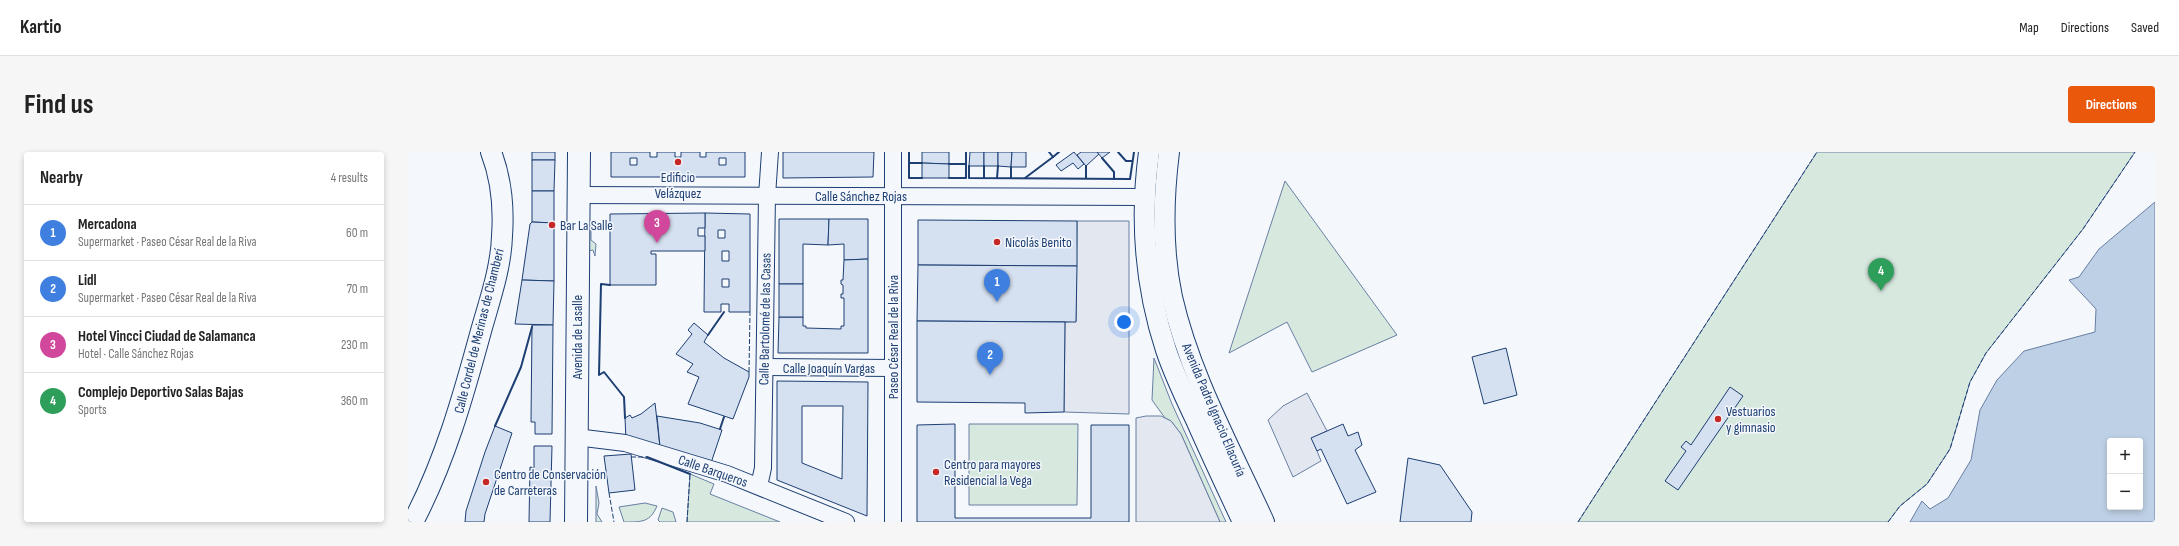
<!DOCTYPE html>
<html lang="en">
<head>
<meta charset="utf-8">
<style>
	:root { --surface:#fff; --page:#f6f6f6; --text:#222; --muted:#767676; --line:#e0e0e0; --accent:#ea580c }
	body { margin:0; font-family:"Sofia Sans Condensed",sans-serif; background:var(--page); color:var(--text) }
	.controls { position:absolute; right:12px; bottom:12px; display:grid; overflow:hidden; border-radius:4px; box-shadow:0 2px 6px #0003 }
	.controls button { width:36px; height:36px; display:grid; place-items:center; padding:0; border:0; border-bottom:1px solid var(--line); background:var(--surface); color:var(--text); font:20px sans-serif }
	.you { position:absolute; left:716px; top:170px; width:14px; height:14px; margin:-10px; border:3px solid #fff; border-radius:50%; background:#1a73e8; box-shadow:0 0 0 6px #1a73e833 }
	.badge { display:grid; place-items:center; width:26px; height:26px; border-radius:50%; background:var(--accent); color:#fff; font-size:13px; font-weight:700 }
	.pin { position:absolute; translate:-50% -33px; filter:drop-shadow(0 1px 2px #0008) }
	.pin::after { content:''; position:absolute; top:21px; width:14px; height:12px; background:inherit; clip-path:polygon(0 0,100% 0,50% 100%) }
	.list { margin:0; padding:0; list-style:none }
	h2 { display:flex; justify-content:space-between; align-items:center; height:52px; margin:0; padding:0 16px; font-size:17px }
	h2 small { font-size:13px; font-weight:400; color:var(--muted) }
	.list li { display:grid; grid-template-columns:26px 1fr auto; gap:12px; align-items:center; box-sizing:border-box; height:56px; padding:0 16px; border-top:1px solid var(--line) }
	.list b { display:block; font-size:15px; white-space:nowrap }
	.list p { margin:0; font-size:13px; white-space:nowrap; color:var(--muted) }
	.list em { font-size:13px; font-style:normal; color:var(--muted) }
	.map { position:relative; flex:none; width:1747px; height:370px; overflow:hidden; border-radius:4px }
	header { display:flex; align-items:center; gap:24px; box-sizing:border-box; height:56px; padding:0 20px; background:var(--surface); border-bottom:1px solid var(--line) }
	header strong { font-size:19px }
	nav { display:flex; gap:22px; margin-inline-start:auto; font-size:14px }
	.intro { display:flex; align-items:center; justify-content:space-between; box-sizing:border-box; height:96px; padding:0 24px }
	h1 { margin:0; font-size:28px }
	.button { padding:10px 18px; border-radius:4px; background:var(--accent); color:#fff; font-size:14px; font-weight:700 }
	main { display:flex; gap:24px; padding:0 24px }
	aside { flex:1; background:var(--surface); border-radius:4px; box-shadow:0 2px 6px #0003 }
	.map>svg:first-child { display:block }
</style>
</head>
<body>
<header>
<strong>Kartio</strong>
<nav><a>Map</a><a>Directions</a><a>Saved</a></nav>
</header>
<div class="intro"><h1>Find us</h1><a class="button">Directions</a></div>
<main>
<aside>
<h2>Nearby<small>4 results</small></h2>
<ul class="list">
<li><span class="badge" style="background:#3f7fe0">1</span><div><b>Mercadona</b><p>Supermarket · Paseo César Real de la Riva</p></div><em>60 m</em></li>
<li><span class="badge" style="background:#3f7fe0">2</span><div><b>Lidl</b><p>Supermarket · Paseo César Real de la Riva</p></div><em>70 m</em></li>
<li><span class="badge" style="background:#d1479c">3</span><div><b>Hotel Vincci Ciudad de Salamanca</b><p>Hotel · Calle Sánchez Rojas</p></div><em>230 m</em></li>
<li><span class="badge" style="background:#2e9e5b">4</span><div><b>Complejo Deportivo Salas Bajas</b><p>Sports</p></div><em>360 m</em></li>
</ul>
</aside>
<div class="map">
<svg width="1747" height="370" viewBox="0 0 1747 370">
	<rect width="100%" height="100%" fill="#f4f7fb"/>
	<g fill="#d7e8df" stroke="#687fa3">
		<path d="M1409 0H1727L1675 77 1578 201 1562 230 1542 297 1519 332 1492 354 1480 370H1170Z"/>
		<path d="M877 29 989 183 904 220 879 170 821 201Z"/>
		<path d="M186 71V78H183V88L188 92 187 104 185 98 180 99 179 72Z"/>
		<path d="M746 206 764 252 818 370H812L773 282 763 269 757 266 744 248Z"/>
		<path d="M561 272H670L669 353H561Z"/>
		<path d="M282 322 306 332 302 342 372 370H279Z"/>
		<path d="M188 334 191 351 189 362 194 370H188Z"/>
		<path d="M237 351 249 354C242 370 235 370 216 370L211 355Z"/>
		<path d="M254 356 265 360 268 370H252L250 368Z"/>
	</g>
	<g fill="#e3e8f0" stroke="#687fa3">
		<path d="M669 69H721V262L656 260 657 170 668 169Z"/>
		<path d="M899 241 919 279 904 286 913 309 885 325 860 268 875 254Z"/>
		<path d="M738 264H753L763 269 773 282 812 370H728V266Z"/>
	</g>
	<path fill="#bed0e5" stroke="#687fa3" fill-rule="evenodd" d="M1747 50V370H1502L1514 349 1522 357 1540 346 1563 308 1572 258 1589 228 1616 199 1687 180 1688 157 1661 128 1671 125 1691 97ZM1702 289H1732V355H1702Z"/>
	<g fill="#d5e0f0" stroke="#1d3f73" fill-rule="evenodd">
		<rect x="124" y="0" width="23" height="8"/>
		<path d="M203 0H242V5H249V0H267V5H273V0H292V5H298V0H337V25H203ZM222 6H229V13H222ZM311 6H318V13H311Z"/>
		<path d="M375 0H466L465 25 375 26Z"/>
		<path d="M514 0H541V12L514 11Z"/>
		<path d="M562 0H576V14H561Z"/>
		<rect x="576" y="0" width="14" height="14"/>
		<path d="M590 0H604L603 15 590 14Z"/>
		<path d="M604 0H618V15H603Z"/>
		<path d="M666 0 676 12 670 17 665 11 653 19 648 13Z"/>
		<path d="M673 0H689L691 2 678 14 669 3Z"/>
		<path d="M689 0H702L694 6Z"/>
		<path d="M124 8H147L146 39H124Z"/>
		<path d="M514 11 541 12V26H514Z"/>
		<path d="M124 39H146V71L124 70Z"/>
		<path d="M297 61 342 62V160H321V152H313V160H296ZM310 78H317V86H310ZM314 99H321V109H314ZM314 127H321V135H314Z"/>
		<path d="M297 61V76H290V84H297V99H243V102H248V133H202V62Z"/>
		<path d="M371 67H421L420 93 395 92V132H371Z"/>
		<path d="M421 67H460V107L436 108V92L420 93Z"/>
		<path d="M510 68 669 69V114L510 113Z"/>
		<path d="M124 70 146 71V129L114 128 122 72Z"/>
		<path d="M460 107V201H370L371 165H395V174H398V176L433 177V174H436V146H433V142H435V133L433 132V128H435L436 108Z"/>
		<path d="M510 113 669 114 668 170 509 169Z"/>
		<path d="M114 128 146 129 145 173 107 172Z"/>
		<rect x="371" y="132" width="24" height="33"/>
		<path d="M509 169 657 170 656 260 617 261V251L509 250Z"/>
		<path d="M286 171 300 183 296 190 316 206 341 220V225L325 267 280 252 291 225 279 220 285 212 268 202 284 182 280 178Z"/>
		<path d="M124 173H145L144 282H127V270H123Z"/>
		<path d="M1098 196 1109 243 1076 252 1064 205Z"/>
		<path d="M369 229 460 230 459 364 369 328ZM394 254H435L434 327 394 311Z"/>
		<path d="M1322 235 1335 244 1270 338 1257 329 1278 299 1273 295 1278 289 1283 293Z"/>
		<path d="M247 251 252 295 218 288 217 266 222 263 224 266 233 262Z"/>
		<path d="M249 264 292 271 314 278 303 311 252 295Z"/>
		<path d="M547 272V366H683V273H721V370H509V273Z"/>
		<path d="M935 272 940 284 950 280 954 293 947 298 968 340 939 352 913 297 909 299 903 286Z"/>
		<path d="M87 274 104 281 77 362 76 370H57L58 359 77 300Z"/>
		<path d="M126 294H144L142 370H121L122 315 126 316Z"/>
		<path d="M223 302 227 338 201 341 196 304Z"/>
		<path d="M1000 306 1032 313 1064 360 1063 370H992Z"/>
	</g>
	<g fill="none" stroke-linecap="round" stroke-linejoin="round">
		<g stroke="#1d3f73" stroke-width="18">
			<g id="minor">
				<path d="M485 0V370"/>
				<path d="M170 43 736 45"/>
				<path d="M357 215 485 216"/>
				<path d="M168 285 217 291 319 322 438 370"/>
				<path d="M351 334 355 316 359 44 362 0"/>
			</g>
		</g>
		<g stroke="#1d3f73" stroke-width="22">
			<g id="major">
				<path d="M741 0C732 67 737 134 758 198 766 222 777 245 788 268 803 302 819 336 835 370"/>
				<path d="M761 0C755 48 754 98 764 145 782 224 823 297 856 370"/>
				<path d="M5 370C37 309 55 245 73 179 82 147 93 116 94 84 96 56 93 26 83 0"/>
			</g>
		</g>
		<g stroke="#1d3f73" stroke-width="24">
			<path id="highway" d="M168 370 171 0"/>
		</g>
		<use href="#minor" stroke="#f4f7fb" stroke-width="16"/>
		<use href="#major" stroke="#f4f7fb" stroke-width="20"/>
		<use href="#highway" stroke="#f4f7fb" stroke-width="22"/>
		<g stroke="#1d3f73" stroke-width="1" stroke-dasharray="5 2" stroke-linecap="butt">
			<path d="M341 220 342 160"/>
			<path d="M223 305H239"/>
			<path d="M201 341 206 370"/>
			<path d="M279 370 282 322"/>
			<path d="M1170 370 1409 0"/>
			<path d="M1480 370 1492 354 1519 332 1542 297 1562 230 1578 201 1675 77 1727 0"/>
		</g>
		<g stroke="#1d3f73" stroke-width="2">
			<path d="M501 0V26H514"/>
			<path d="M710 0 718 9H724"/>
			<path d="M645 5 651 0"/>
			<path d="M694 6 706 20V27"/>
			<path d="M501 11H514"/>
			<path d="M541 12H558"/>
			<path d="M561 14V26L722 27 726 0"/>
			<path d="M678 14V26"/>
			<path d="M541 26H558V0"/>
			<path d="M576 26V14"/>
			<path d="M589 26 590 14"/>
			<path d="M603 26V15"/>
			<path d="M617 26 645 5 641 0"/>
			<path d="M202 133 193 132 191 223 196 220 216 245 217 266"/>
			<path d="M300 183 316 160"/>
			<path d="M87 274 113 215 124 175"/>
			<path d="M312 277 316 265"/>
			<path d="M239 305 282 322"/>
		</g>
	</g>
	<g fill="#c62828" stroke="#f4f7fb" stroke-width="1.5">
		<circle cx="270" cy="10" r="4"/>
		<circle cx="144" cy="73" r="4"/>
		<circle cx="589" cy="90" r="4"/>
		<circle cx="1310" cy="267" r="4"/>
		<circle cx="528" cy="320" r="4"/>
		<circle cx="78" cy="330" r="4"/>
	</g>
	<g text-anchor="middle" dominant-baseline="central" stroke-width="3" stroke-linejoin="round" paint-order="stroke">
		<g font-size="14" fill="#1d3f73" stroke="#f4f7fb" text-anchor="start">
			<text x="270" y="25" text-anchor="middle">Edificio<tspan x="270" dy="16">Velázquez</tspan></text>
			<text x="152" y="73">Bar La Salle</text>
			<text x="597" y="90">Nicolás Benito</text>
			<text x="1318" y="259">Vestuarios<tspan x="1318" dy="16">y gimnasio</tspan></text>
			<text x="536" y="312">Centro para mayores<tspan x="536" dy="16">Residencial la Vega</tspan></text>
			<text x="86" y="322">Centro de Conservación<tspan x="86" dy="16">de Carreteras</tspan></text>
		</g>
		<g font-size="14" fill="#1d3f73" stroke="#f4f7fb">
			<text x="453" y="44">Calle Sánchez Rojas</text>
			<text transform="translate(357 167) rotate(-89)">Calle Bartolomé de las Casas</text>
			<text transform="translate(71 179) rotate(-76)">Calle Cordel de Merinas de Chamberí</text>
			<text transform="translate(169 185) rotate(-90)">Avenida de Lasalle</text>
			<text transform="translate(485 185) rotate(-90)">Paseo César Real de la Riva</text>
			<text x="421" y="216">Calle Joaquín Vargas</text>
			<text transform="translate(806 258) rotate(67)">Avenida Padre Ignacio Ellacuría</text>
			<text transform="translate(305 319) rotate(19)">Calle Barqueros</text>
		</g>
	</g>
</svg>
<div class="controls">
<button>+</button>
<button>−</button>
</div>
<div class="you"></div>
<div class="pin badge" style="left:589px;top:150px;background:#3f7fe0">1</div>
<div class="pin badge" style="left:582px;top:223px;background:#3f7fe0">2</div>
<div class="pin badge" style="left:249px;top:91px;background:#d1479c">3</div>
<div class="pin badge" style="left:1473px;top:139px;background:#2e9e5b">4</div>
</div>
</main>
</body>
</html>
